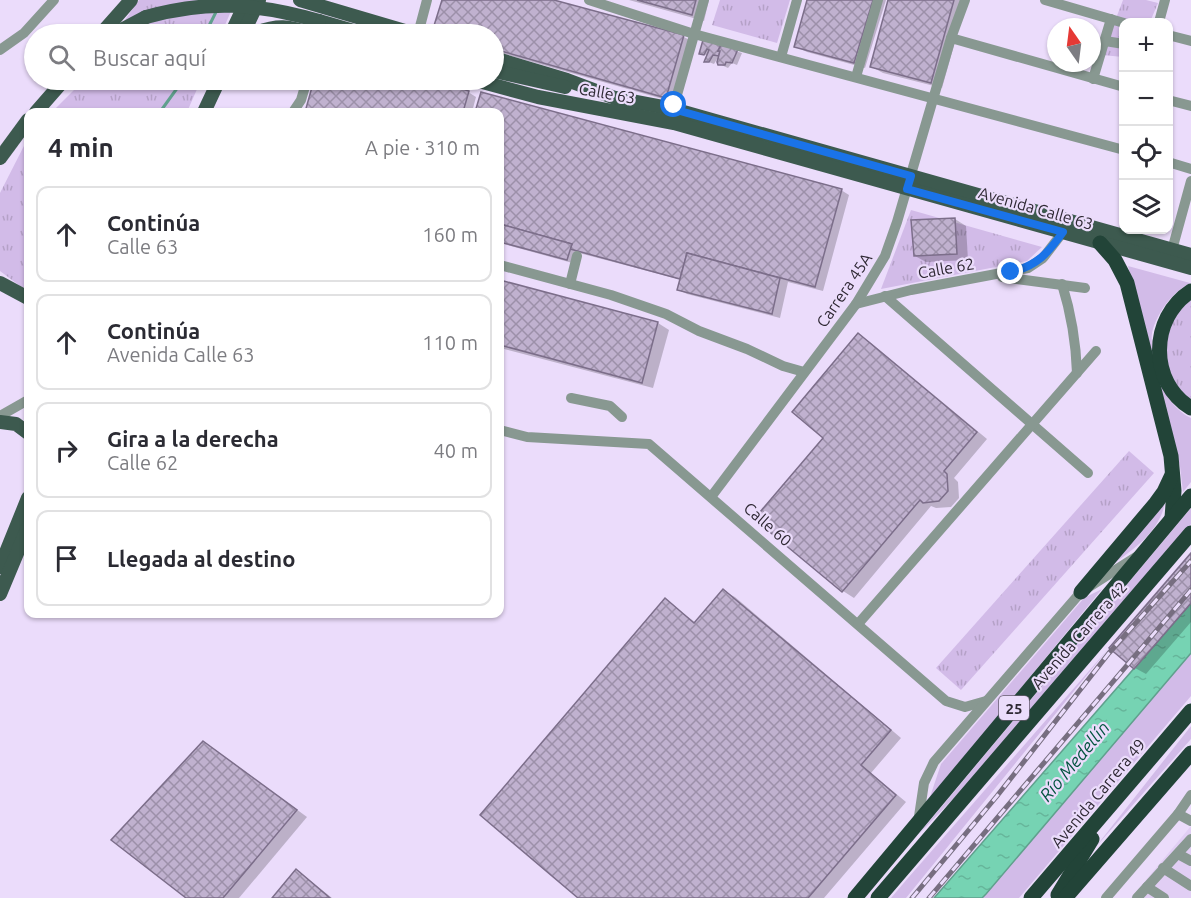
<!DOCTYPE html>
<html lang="es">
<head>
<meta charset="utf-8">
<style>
	:root { --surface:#fff; --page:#f7f7f7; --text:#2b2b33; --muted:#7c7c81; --line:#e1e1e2 }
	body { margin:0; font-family:Ubuntu,sans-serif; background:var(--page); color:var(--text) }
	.controls { position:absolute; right:18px; top:18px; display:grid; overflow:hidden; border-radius:12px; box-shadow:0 2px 4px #0004 }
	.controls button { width:54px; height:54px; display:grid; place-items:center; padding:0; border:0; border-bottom:2px solid var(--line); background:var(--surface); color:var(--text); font:30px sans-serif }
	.compass { position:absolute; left:1047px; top:18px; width:54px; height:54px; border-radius:50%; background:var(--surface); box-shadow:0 2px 4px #0004; rotate:346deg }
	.stop { position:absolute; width:18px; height:18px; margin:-14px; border:4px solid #1a73e8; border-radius:50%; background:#fff }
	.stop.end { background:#1a73e8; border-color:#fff; box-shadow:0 2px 6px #0008 }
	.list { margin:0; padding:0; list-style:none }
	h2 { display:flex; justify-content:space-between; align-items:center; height:78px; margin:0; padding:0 24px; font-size:26px }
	h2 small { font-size:20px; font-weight:400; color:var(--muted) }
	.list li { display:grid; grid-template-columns:39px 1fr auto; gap:18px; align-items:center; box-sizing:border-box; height:96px; margin:0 12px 12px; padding:0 12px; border:2px solid var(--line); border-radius:12px }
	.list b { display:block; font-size:22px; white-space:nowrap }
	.list p { margin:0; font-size:20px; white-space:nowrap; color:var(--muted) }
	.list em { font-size:20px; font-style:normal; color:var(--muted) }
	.icon { flex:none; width:33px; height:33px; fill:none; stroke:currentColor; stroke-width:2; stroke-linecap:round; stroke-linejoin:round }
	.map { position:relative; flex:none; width:1191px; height:898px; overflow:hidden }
	.search { position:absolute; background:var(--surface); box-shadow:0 2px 4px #0004; left:24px; top:24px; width:480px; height:66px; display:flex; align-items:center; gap:15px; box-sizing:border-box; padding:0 21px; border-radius:33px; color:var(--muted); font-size:22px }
	.panel { position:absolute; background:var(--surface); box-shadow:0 2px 4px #0004; left:24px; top:108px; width:480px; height:510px; border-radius:12px }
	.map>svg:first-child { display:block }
</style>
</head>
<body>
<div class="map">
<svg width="1191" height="898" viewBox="0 0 1191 898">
	<defs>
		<pattern id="park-tufts" width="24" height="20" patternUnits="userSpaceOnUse" patternTransform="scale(1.5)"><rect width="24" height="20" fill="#d2bbe8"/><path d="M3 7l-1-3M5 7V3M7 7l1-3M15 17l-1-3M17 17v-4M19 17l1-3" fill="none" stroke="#b5a1c7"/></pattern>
		<pattern id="water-ripples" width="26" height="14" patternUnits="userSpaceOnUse" patternTransform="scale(1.5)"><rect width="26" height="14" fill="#76d3b3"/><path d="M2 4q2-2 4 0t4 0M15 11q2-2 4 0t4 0" fill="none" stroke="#66b59a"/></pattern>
		<pattern id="building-cross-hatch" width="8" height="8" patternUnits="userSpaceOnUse" patternTransform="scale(1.5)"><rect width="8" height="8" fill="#c0b1cf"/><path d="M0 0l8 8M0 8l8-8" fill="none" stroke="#9c90a9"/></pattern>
	</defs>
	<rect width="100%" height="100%" fill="#ebdcfb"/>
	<path fill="#e1cef4" d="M1191 826V898H1131Z"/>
	<g fill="#d2bbe8">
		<path d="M1128 266 1190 283C1173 292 1159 310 1153 329 1148 343 1158 375 1163 388 1167 399 1181 414 1191 418V482L1183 492 1180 466Z"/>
		<path d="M1165 502C1161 529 1135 549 1114 563Z"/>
		<path d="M1191 508V524L983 768 918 835Z"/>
		<path d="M1102 589 929 800 941 764 1084 598Z"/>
		<path d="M1109 648 906 898H891L908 878Z"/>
		<path d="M1191 653V696L1019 898H982Z"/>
		<path d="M1191 726V739L1094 849Z"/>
	</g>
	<g fill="url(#park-tufts)">
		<path d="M139 0H236L221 34H115Z"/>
		<path d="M720 0H790L777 43 712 25Z"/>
		<path d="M1123 0H1146L1158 3 1150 22H1124L1123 57 1102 55Z"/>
		<path d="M84 80H201L187 112H52Z"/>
		<path d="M28 138V289L20 286 0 271V193Z"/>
		<path d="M911 210 1042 247 1027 261 881 289Z"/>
		<path d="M1191 298V401C1173 389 1163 360 1166 338 1169 322 1181 309 1191 298Z"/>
		<path d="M1129 451 1154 473 961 690 936 668Z"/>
	</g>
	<path fill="url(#water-ripples)" stroke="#60a08d" stroke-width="1.5" d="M1191 603V653L986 894 982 898H934Z"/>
	<g fill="#0003">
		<path d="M444 0H548L684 37 695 43 677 103 494 51V34H440L434 31Z"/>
		<path d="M629 0H709L704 21Z"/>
		<path d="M809 0H886L865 68 807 52 795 46Z"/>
		<path d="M890 0H969L964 10 942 88 883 73 872 67Z"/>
		<path d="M704 42 742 53 737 65 732 63 728 68 719 64 717 59 714 64 706 61 708 56 701 53Z"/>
		<path d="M316 80H423L468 92 476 97 472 112H306Z"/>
		<path d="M482 94 841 190 849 195 823 291 788 282 780 318 687 294 679 290 682 280 579 253 576 264 500 243V112H477Z"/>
		<path d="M955 219 966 226 968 260 926 262 915 256Z"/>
		<path d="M500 282 658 323 669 330 653 388 500 348Z"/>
		<path d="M859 335 870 342 987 439 954 478 958 482 959 498 951 507 936 508 931 506 854 598 843 591 756 519 825 438Z"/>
		<path d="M1191 555V622L1146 674 1135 668Z"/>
		<path d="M723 591 735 597 901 738 871 773 906 802 824 898H580L666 600 696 623Z"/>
		<path d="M214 749 307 817 239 898H189Z"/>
		<path d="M296 871 307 878 332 898H274Z"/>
	</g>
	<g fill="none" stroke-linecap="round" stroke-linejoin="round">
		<g stroke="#60a08d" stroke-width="3">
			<path d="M205 34 216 12"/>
			<path d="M160 112 183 80"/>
		</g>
	</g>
	<g fill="url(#building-cross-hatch)" stroke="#7c6e8a" stroke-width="1.5">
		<path d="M442 0H554L684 35 666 98 494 49V34H442L432 32Z"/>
		<path d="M637 0H696L692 15Z"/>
		<path d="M807 0H873L854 63 794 47Z"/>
		<path d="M888 0H954L931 83 870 67Z"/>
		<path d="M703 40 721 45 718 51H720L719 56 713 55 709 62H704L709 50 707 49 704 55 699 54Z"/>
		<path d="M721 45 738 49 732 63 726 62 725 65H718L717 62 720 51H718Z"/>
		<path d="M314 80H429L469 91 463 112H305Z"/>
		<path d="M481 92 842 189 815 287 687 253 680 279 570 249 572 244 500 224V112H475Z"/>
		<path d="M955 218 957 254 914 256 911 220Z"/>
		<path d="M500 224 572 244 567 260 500 242Z"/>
		<path d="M687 253 780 278 772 314 677 290Z"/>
		<path d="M500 280 658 322 642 383 500 345Z"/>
		<path d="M858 333 977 432 944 471 947 474 948 491 939 501 923 503 920 500 842 592 754 519 823 438 792 412Z"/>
		<path d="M1191 553V603L1134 669 1109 648Z"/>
		<path d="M723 589 891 730 861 765 896 795 808 898H578L480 815 665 598 694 623Z"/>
		<path d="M203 741 297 810 223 898H186L111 840Z"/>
		<path d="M296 869 330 898H272Z"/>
	</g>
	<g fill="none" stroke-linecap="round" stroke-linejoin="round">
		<g stroke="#889891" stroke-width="10">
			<path d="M589 0 694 34 1124 150"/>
			<path d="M1045 0 1124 23"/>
			<path d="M1159 22 1165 0"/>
			<path d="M418 34 427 0"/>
			<path d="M1168 35 1191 41"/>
			<path d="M951 38 1124 87"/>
			<path d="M1105 41 1124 44"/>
			<path d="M0 50 24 33 54 0"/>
			<path d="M781 57 797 0"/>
			<path d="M856 77 878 0"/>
			<path d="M1093 79 1111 19"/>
			<path d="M1168 100 1191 106"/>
			<path d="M673 109 704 0"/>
			<path d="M293 112 301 100 307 80"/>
			<path d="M1168 162 1191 169"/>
			<path d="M1172 250 1191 181"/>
			<path d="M500 265 611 295 666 314 699 331 747 349 783 366 804 372"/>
			<path d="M1002 277 1085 288"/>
			<path d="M570 284 577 256"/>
			<path d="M1062 284C1071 313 1076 342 1077 373"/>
			<path d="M885 296 1088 473"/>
			<path d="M856 304 911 290 1028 268 1043 258 1063 232"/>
			<path d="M571 398 610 406 622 417"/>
			<path d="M0 416 28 400"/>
			<path d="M500 430 527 437 649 444 946 701 965 707 986 701"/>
			<path d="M711 497 856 304 885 256 897 222 951 38 965 0"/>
			<path d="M858 624 1096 351"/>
			<path d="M1178 814 1191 821"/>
			<path d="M918 823 924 783 934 762 1081 592 1136 557"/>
			<path d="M1178 854 1191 861"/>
			<path d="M1163 868 1191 886"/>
			<path d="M1147 887 1164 898"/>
			<path d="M1106 898 1178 814 1191 795"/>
			<path d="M1137 898 1191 839"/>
		</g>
		<g stroke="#3d5a4f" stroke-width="14">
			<path d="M300 0 415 34"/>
			<path d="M319 21 364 34"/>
			<path d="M101 34 131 0"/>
			<path d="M114 34 146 17"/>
			<path d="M231 34 247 0"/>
			<path d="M243 34 259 0"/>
			<path d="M253 34C278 24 288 26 313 34"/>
			<path d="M494 58 567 80 615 98 673 109 1191 255"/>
			<path d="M494 71 565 87"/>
			<path d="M475 80 538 97 674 123 1191 268"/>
			<path d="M36 112 64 80"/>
			<path d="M204 112 219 80"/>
			<path d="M0 158 28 120"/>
			<path d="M0 283 28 298"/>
			<path d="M0 422 16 424 28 433"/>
			<path d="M0 567 28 498"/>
			<path d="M0 594 28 527"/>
		</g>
		<g stroke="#224438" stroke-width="15">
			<path d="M1100 243 1115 260 1127 283 1171 456 1174 491 1172 518"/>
			<path d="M1191 291C1149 318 1149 383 1191 408"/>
			<path d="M1081 592 1156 503 1164 492 1172 475"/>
			<path d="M1058 895 1092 839"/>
			<path d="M855 898 1191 496"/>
			<path d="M878 898 1191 533"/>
			<path d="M1031 898 1191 711"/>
			<path d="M1065 898 1191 753"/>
		</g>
		<g stroke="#776e80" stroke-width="5">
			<g id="rail">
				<path d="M912 898 997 796 1109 653 1191 561"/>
				<path d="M929 898 1191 590"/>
			</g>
		</g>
		<use href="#rail" stroke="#ebdcfb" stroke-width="3" stroke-dasharray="9" stroke-linecap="butt"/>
		<path stroke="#3d5a4f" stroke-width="14" d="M146 17C207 0 257 3 319 21"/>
	</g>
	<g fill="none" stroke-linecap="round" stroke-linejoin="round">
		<path stroke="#1a73e8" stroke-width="8" d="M674 105 673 109 911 176 907 189 1063 232C1048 253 1037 266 1011 272"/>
	</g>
	<g text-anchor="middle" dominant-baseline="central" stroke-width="4.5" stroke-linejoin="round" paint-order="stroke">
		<rect fill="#ebdcfb" stroke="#675e6f" stroke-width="1.5" x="999" y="696" width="30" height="24" rx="4.5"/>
		<g font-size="15" font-weight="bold" fill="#2e2833">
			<text x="1014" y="708">25</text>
		</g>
		<g font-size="16" fill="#2e2833" stroke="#ebdcfb">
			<text transform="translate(607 93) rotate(10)">Calle 63</text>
			<text transform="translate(1036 208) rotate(16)">Avenida Calle 63</text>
			<text transform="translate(946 268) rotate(-10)">Calle 62</text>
			<text transform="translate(844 290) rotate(-56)">Carrera 45A</text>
			<text transform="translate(768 524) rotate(41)">Calle 60</text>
			<text transform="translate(1079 635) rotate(-49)">Avenida Carrera 42</text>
			<text transform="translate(1098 793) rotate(-50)">Avenida Carrera 49</text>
		</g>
		<g font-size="18" font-style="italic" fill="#045540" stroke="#ebdcfb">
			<text transform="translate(1074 761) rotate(-50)">Río Medellín</text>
		</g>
	</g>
</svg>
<div class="controls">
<button>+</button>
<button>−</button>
<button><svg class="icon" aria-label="locate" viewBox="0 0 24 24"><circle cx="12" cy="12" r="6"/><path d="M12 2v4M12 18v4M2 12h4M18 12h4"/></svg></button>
<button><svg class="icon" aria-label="layers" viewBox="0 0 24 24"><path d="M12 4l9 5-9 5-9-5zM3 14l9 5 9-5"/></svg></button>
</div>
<svg class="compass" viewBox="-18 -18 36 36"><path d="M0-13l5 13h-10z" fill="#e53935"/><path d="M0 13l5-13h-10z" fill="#7c7c81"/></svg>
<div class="stop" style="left:674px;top:105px"></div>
<div class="stop end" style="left:1011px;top:272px"></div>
<div class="search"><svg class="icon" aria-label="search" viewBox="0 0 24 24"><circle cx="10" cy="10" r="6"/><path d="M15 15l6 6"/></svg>Buscar aquí</div>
<section class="panel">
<h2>4 min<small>A pie · 310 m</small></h2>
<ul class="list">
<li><svg class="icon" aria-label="ahead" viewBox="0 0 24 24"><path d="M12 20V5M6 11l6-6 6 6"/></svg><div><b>Continúa</b><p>Calle 63</p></div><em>160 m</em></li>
<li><svg class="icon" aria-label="ahead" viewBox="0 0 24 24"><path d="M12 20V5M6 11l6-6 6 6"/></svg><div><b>Continúa</b><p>Avenida Calle 63</p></div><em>110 m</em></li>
<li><svg class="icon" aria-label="right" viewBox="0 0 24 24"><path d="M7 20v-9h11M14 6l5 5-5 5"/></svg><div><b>Gira a la derecha</b><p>Calle 62</p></div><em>40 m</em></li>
<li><svg class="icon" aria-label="arrive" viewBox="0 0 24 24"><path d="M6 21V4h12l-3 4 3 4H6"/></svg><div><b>Llegada al destino</b></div></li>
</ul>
</section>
</div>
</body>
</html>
